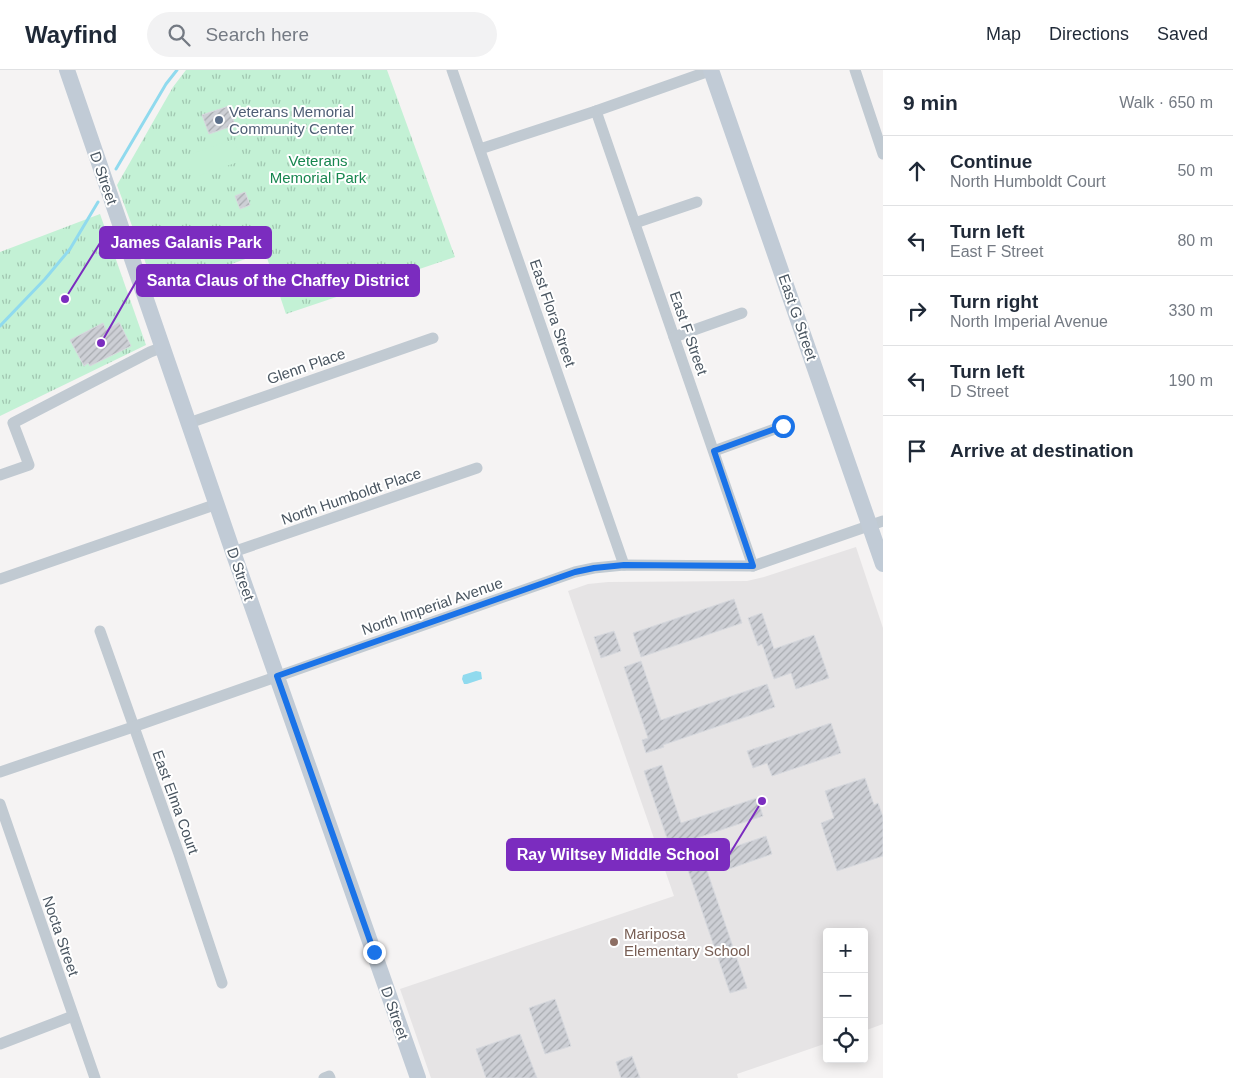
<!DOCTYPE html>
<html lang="en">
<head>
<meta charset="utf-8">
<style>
	:root { --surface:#fff; --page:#f2f2f3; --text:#1f2937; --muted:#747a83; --line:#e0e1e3 }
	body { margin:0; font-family:Arial,sans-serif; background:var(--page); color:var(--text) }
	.controls { position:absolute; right:15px; bottom:15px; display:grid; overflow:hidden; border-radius:5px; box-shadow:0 2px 12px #0003 }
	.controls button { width:45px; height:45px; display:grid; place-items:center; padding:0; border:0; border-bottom:1px solid var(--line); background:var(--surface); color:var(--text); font:25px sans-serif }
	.stop { position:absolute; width:15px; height:15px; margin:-11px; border:4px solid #1a73e8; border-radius:50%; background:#fff }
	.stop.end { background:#1a73e8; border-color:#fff; box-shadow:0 1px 5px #0008 }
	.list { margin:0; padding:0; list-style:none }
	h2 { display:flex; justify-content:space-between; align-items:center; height:65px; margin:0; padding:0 20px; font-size:21px }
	h2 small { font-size:16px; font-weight:400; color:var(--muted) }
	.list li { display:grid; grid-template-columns:32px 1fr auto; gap:15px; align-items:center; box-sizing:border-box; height:70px; padding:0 20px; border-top:1px solid var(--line) }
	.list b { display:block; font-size:19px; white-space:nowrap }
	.list p { margin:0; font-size:16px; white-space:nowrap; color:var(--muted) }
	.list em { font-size:16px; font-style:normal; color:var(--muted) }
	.icon { flex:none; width:28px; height:28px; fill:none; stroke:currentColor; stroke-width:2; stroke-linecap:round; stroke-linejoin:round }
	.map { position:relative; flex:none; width:883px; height:1008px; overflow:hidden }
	header { display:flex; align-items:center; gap:30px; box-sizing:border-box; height:70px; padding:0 25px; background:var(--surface); border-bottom:1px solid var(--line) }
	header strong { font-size:24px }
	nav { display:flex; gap:28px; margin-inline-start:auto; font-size:18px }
	.search { width:350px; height:45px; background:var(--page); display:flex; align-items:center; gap:12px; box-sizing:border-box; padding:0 18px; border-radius:28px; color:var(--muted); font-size:19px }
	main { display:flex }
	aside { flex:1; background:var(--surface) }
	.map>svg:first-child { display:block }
</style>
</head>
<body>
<header>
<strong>Wayfind</strong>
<div class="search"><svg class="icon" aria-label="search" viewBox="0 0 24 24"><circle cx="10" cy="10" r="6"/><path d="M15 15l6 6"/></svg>Search here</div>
<nav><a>Map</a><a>Directions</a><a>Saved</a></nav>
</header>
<main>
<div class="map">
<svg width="883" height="1008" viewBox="0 0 883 1008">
	<defs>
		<pattern id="grass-tufts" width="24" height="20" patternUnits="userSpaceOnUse" patternTransform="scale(1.25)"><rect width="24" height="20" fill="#c3f1d5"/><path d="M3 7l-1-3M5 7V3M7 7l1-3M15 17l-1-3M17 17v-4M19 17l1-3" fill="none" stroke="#a0c6b0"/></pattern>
		<pattern id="building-hatch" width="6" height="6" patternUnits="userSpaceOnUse" patternTransform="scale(1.25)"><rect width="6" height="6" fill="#cdcfd5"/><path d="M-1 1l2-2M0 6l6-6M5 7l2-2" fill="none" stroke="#a8abb0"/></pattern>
	</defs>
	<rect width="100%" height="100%" fill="#f5f3f3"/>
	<path fill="#e6e4e5" d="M856 477 883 558V954L864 961V862H827V973L737 1004 738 1008H431L400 919 674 826 568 521 588 514 608 512 747 511 764 507Z"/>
	<g fill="url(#grass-tufts)">
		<path d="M186 0H387L455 187 286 244 265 182 156 221 117 115 173 17Z"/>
		<path d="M100 144 146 275 0 346V182Z"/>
	</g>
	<path fill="#c3f1d5" d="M234 69 241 91 192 108 185 86Z"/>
	<path fill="#90daee" d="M476 601 481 602 482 609 467 614H464L462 609 463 605Z"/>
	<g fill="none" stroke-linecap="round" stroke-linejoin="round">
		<g stroke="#90daee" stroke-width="3">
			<path d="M116 99 166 14 177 0"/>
			<path d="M0 256 45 209 70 179 98 132"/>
		</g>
	</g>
	<g fill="url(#building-hatch)" stroke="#d7d9de">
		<path d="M229 36 235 55 209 64 202 45Z"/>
		<path d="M245 122 250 135 240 139 235 126Z"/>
		<path d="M119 252 131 276 90 296 88 293 84 296 70 270 103 253 106 260Z"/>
		<path d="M734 529 742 553 641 587 633 563Z"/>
		<path d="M762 543 774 579 814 565 829 608 796 619 791 603 774 609 762 574 758 576 748 548Z"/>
		<path d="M614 561 621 581 601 588 594 567Z"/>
		<path d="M641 591 661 650 767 614 775 637 663 675 664 677 646 683 642 670 648 668 624 597Z"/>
		<path d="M831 653 841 683 772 706 767 693 753 698 747 681Z"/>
		<path d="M662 695 681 753 757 728 763 746 670 777 644 701Z"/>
		<path d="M865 708 874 735 878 733 883 747V786L837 801 821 753 834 748 825 721Z"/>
		<path d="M766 766 772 784 729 799 722 781Z"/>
		<path d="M705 795 747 918 730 923 688 800Z"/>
		<path d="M555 929 571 976 545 984 529 938Z"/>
		<path d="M520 964 537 1008H486L476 979Z"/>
		<path d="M632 986 640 1008H621L616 992Z"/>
	</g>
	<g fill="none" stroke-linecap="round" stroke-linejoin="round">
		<g stroke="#c1cad2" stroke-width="11">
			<path d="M452 0 624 495"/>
			<path d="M855 0 883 84"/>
			<path d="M596 41 753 496"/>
			<path d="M480 79 596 41 712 0"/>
			<path d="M635 153 697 132"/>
			<path d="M674 267 742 243"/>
			<path d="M189 353 433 268"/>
			<path d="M714 381 783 356"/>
			<path d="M0 405 29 395 13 353 150 282 163 277"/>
			<path d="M233 482 477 398"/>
			<path d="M0 509 217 434"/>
			<path d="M100 561 179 784 222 913"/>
			<path d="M0 702 133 657 575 502 594 498 624 495 753 496 883 451"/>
			<path d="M0 734 95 1008"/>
			<path d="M0 974 73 946"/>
			<path d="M324 1008 329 1006 330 1008"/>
		</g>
		<g stroke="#c1cbd6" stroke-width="16">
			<path d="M67 0 233 482 418 1008"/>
			<path d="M711 0 883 494"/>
		</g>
	</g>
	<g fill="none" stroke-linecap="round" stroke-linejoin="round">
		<path stroke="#1a73e8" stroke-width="6" d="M374 882 277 606 575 502 594 498 624 495 753 496 714 381 783 356"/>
	</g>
	<circle fill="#5c6f8a" stroke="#fff" stroke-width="2" cx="219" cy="50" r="5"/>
	<circle fill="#8d6e63" stroke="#fff" stroke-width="2" cx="614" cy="872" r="5"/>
	<g text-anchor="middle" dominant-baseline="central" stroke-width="4" stroke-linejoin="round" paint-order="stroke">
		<g font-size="15" fill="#4e5e75" stroke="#fff" text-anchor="start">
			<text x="229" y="41">Veterans Memorial<tspan x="229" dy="17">Community Center</tspan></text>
		</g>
		<g font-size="15" fill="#17864f" stroke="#fff">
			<text x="318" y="90">Veterans<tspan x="318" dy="17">Memorial Park</tspan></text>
		</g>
		<g font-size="15" fill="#4a5661" stroke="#fff">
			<text transform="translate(104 108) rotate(71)">D Street</text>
			<text transform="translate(553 243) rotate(71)">East Flora Street</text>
			<text transform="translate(798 247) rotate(71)">East G Street</text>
			<text transform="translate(689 263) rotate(71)">East F Street</text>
			<text transform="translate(306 296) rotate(-19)">Glenn Place</text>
			<text transform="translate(351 426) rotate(-19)">North Humboldt Place</text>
			<text transform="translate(241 504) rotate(71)">D Street</text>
			<text transform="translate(432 536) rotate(-19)">North Imperial Avenue</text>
			<text transform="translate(176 732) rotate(70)">East Elma Court</text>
			<text transform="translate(61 866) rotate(71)">Nocta Street</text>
			<text transform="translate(395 943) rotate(71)">D Street</text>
		</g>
		<g font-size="15" fill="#785e54" stroke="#fff" text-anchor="start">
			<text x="624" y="863">Mariposa<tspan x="624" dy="17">Elementary School</tspan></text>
		</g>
	</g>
	<path fill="none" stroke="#7b2cbf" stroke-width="2" d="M65 229L100 173M101 273L137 210M762 731L729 785"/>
	<g fill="#7b2cbf" stroke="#fff" stroke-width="2">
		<circle cx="65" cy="229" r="5"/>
		<circle cx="101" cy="273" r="5"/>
		<circle cx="762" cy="731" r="5"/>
	</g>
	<g fill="#7b2cbf" stroke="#7b2cbf" stroke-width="2">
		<rect x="100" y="157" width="171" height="31" rx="5"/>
		<rect x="137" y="195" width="282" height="31" rx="5"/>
		<rect x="507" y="769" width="222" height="31" rx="5"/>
	</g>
	<g font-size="16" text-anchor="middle" font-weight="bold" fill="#fff">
		<text x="186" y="178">James Galanis Park</text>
		<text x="278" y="216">Santa Claus of the Chaffey District</text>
		<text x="618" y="790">Ray Wiltsey Middle School</text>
	</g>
</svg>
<div class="controls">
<button>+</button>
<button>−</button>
<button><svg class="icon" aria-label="locate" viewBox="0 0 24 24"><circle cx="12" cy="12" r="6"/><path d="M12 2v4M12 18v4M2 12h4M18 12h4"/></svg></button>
</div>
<div class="stop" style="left:783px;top:356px"></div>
<div class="stop end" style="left:374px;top:882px"></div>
</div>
<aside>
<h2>9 min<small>Walk · 650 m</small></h2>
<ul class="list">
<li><svg class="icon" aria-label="ahead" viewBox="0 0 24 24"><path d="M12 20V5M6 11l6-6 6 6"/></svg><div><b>Continue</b><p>North Humboldt Court</p></div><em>50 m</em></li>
<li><svg class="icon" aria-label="left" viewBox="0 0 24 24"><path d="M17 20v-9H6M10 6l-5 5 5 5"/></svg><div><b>Turn left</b><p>East F Street</p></div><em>80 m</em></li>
<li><svg class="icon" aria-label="right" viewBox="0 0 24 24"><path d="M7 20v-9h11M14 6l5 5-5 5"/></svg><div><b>Turn right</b><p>North Imperial Avenue</p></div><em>330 m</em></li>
<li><svg class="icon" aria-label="left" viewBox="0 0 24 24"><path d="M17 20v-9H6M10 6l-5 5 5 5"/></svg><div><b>Turn left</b><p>D Street</p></div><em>190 m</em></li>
<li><svg class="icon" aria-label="arrive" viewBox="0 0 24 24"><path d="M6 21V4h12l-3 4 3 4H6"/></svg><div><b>Arrive at destination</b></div></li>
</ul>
</aside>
</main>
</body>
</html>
